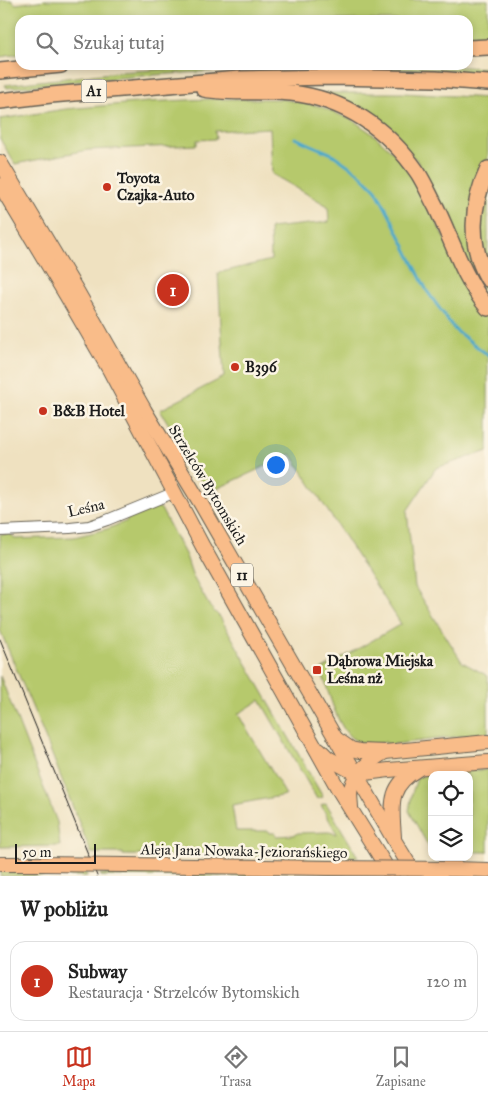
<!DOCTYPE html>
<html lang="pl">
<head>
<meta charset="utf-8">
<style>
	:root { --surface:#fff; --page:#f2f2f2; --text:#222; --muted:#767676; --line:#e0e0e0; --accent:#c8321e }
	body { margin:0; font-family:"IM FELL Great Primer",serif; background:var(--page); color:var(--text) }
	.controls { position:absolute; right:15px; bottom:15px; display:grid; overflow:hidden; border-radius:10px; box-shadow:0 2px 8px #0003 }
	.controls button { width:45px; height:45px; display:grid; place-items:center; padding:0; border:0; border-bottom:1px solid var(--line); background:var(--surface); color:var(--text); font:25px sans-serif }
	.scale { position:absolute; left:15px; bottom:12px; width:81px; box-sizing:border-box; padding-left:5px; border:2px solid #1c1c1c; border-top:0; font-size:14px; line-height:18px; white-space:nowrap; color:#1c1c1c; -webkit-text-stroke:4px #fcf5e5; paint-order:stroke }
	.you { position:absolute; left:275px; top:464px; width:18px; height:18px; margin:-12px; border:4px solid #fff; border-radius:50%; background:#1a73e8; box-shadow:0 0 0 8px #1a73e833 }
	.badge { display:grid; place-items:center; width:32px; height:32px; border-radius:50%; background:var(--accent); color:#fff; font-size:16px; font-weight:700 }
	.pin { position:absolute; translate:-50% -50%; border:2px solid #fff; box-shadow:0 1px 5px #0006 }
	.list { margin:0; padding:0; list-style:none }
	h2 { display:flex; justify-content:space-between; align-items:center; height:65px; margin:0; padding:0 20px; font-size:21px }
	h2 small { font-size:16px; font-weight:400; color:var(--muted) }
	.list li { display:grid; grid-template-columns:32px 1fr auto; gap:15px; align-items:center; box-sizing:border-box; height:80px; margin:0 10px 10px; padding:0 10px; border:1px solid var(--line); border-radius:15px }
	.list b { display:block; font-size:19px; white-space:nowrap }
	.list p { margin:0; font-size:16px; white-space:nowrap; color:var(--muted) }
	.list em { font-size:16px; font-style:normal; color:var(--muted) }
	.icon { flex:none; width:28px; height:28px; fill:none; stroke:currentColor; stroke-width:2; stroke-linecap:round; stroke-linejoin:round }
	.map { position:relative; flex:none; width:488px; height:876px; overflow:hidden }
	.search { position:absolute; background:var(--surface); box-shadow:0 2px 8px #0003; left:15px; right:15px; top:15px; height:55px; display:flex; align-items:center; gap:12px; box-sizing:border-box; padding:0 18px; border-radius:15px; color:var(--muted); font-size:19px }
	.sheet { height:155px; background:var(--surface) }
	nav { display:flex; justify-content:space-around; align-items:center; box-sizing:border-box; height:70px; border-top:1px solid var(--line); background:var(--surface); font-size:14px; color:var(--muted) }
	nav a { display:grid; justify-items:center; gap:2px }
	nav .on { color:var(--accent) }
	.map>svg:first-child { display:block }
</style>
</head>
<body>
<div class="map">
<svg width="488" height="876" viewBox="0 0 488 876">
	<rect width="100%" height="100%" fill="#fcf5e5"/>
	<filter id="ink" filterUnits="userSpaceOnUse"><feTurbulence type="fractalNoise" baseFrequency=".02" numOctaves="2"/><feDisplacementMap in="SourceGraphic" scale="10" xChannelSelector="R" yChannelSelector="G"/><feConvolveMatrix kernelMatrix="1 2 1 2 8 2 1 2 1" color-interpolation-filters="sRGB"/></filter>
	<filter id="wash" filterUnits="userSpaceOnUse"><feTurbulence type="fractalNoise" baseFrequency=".0096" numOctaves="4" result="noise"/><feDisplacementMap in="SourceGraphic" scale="20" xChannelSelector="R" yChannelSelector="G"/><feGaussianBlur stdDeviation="1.12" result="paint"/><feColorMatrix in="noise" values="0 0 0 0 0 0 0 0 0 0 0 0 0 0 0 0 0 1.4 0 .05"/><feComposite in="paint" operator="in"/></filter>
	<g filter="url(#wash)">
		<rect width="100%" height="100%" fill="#efe1c0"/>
		<g fill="#b6c96c" stroke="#697244">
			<path d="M0 0H11L16 4 46 0H488V38H468V20H20V54L0 57Z"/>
			<path d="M236 65H425L488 68V74C412 69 336 66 260 69 175 72 91 80 7 88L5 85 119 72Z"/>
			<path d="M323 93H402L488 98V159L475 184 477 267 488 287V297L481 288 416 159Z"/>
			<path d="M209 99H282L319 106 354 121 374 135 394 153 410 174 423 195 479 309 488 317V451L436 468 407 511 415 587 462 662 488 676V733L387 745 386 742C375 744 364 745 355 740 337 731 328 688 321 670L401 624 291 454 208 493 190 459 160 410 224 377 218 273 271 260 270 228 329 222 328 206 272 174 270 128 215 131 216 139 197 140V145L88 150 15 164 0 139V119L66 109 148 102Z"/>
			<path d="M488 188V262C477 234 481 215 488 188Z"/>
			<path d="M155 505 161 509 186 556 193 577 210 607 220 617 323 797 317 799 260 700 238 714 286 795 232 805 236 831H269L270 833H275L276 836 294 835 298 833 329 832 337 834 321 805 326 803 358 857 334 856V857L123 855V853H91L49 747 0 630V534H11L15 539 74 537 107 529 127 521V517Z"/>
			<path d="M0 676 57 822 60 846 0 847Z"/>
			<path d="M488 770V852H469V775H432L431 851 409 811 412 793 417 778 434 771Z"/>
			<path d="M0 872 86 873 87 876H0Z"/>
			<path d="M130 872 345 875V876H101L100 874H130Z"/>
		</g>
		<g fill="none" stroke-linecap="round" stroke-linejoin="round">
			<path stroke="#4ca9ca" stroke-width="3" d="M295 138 332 154 359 173 376 190 390 216 427 291 455 330 488 355"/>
		</g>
	</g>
	<g filter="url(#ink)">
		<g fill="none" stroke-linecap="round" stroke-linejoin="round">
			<g stroke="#666155" stroke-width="12">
				<path id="minor" d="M0 531 70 528 89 526 107 520 173 493"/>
			</g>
			<g stroke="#666155" stroke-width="16">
				<g id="major">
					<path d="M0 162 77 291 145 411 201 504 394 840 416 876"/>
					<path d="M0 185 66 295 109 369 203 547 340 792 392 876"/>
					<path d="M338 740 351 749 360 751 385 752 488 742"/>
					<path d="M319 749 328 758 357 774 389 770 488 762"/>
					<path d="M351 808C351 802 349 794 351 788 356 770 370 761 385 752"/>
					<path d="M394 837C392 805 387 787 418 769"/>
					<path d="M0 864H41"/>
					<path d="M125 865 328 868"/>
					<path d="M454 869 488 870"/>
				</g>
			</g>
			<g stroke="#666155" stroke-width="18">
				<g id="highway">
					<path d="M468 48 488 47"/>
					<path d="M0 71 61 65"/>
					<path d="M204 89C232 94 262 90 291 93 345 99 388 129 418 173 425 184 430 196 436 207 452 240 464 280 488 308"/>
					<path d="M0 101 51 95 239 79 331 77 382 78 436 79 488 83"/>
					<path d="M488 169C471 205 468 244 488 279"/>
				</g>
			</g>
			<use href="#minor" stroke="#fff" stroke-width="10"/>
			<use href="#major" stroke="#f9bc89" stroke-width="14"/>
			<use href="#highway" stroke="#f9bc89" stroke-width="15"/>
			<path stroke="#1c1c1c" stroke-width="1" d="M0 639 97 876"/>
			<g stroke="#666155" stroke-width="16" stroke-linecap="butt">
				<g id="major-bridge">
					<path d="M41 864 125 865"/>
					<path d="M328 868 454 869"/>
				</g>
			</g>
			<use href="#major-bridge" stroke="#f9bc89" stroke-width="14"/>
		</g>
	</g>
	<g fill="#c8321e" stroke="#fcf5e5" stroke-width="2">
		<circle cx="107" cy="187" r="5"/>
		<circle cx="235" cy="367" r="5"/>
		<circle cx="43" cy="411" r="5"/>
		<rect x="312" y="665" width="10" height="10" rx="2.5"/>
	</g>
	<g text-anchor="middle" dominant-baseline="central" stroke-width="5" stroke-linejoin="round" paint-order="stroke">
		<g fill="#fcf5e5" stroke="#5f5d58" stroke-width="1">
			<rect x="81.5" y="79.5" width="25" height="23" rx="4"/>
			<rect x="231" y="563.5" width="22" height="23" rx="4"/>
		</g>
		<g font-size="14" font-weight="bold" fill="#1c1c1c">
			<text x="94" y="91">A1</text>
			<text x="242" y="575">11</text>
		</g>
		<g font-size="15" font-weight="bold" fill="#1c1c1c" stroke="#fcf5e5" text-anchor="start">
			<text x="117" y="178">Toyota<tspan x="117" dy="17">Czajka-Auto</tspan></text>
			<text x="245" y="367">B396</text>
			<text x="53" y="411">B&amp;B Hotel</text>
			<text x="327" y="661">Dąbrowa Miejska<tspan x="327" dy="17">Leśna nż</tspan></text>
		</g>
		<g font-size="15" fill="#1c1c1c" stroke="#fcf5e5">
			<text transform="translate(208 485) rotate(59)">Strzelców Bytomskich</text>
			<text transform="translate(86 508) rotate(-13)">Leśna</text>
			<text transform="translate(244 851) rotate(1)">Aleja Jana Nowaka-Jeziorańskiego</text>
		</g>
	</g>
</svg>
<div class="controls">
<button><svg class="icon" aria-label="locate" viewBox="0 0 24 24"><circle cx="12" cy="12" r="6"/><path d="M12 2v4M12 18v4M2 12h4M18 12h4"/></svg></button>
<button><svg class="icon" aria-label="layers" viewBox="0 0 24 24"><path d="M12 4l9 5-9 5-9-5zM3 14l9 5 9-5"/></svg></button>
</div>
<div class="scale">50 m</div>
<div class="you"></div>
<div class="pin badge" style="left:173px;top:290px">1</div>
<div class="search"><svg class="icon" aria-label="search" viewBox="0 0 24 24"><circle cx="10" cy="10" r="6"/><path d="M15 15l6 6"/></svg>Szukaj tutaj</div>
</div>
<section class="sheet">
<h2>W pobliżu<small></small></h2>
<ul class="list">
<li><span class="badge">1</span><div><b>Subway</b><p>Restauracja · Strzelców Bytomskich</p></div><em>120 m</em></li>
</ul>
</section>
<nav>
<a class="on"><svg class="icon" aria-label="map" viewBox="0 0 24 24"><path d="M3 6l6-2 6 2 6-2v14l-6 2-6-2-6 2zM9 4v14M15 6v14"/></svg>Mapa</a>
<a><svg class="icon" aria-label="directions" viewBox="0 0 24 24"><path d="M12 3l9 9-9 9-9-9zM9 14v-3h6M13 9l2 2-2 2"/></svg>Trasa</a>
<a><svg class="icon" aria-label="saved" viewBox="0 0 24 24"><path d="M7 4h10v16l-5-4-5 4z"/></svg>Zapisane</a>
</nav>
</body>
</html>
